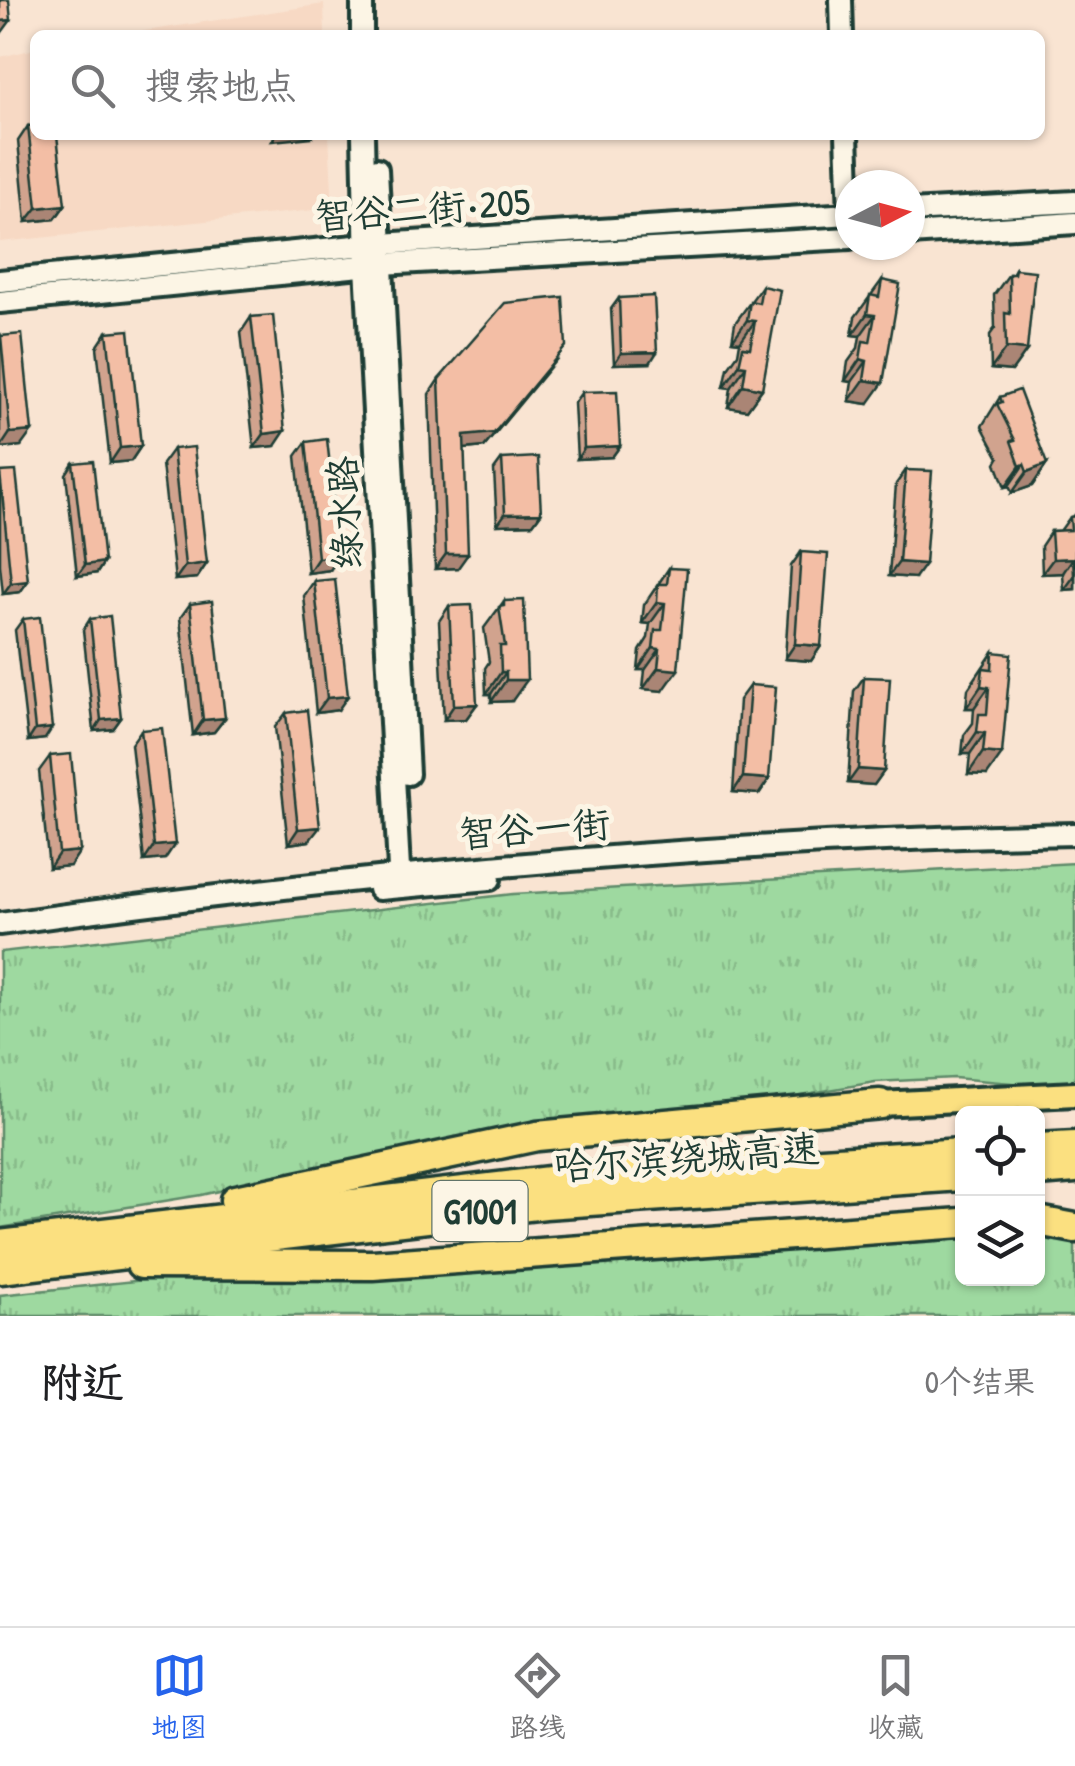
<!DOCTYPE html>
<html lang="zh">
<head>
<meta charset="utf-8">
<style>
	:root { --surface:#fff; --page:#f2f2f2; --text:#202124; --muted:#757577; --line:#e0e0e0; --accent:#2563eb }
	body { margin:0; font-family:"Patrick Hand","LXGW WenKai TC",sans-serif; background:var(--page); color:var(--text) }
	.controls { position:absolute; right:30px; bottom:30px; display:grid; overflow:hidden; border-radius:15px; box-shadow:0 2px 8px #0004 }
	.controls button { width:90px; height:90px; display:grid; place-items:center; padding:0; border:0; border-bottom:2px solid var(--line); background:var(--surface); color:var(--text); font:50px sans-serif }
	.compass { position:absolute; left:835px; top:170px; width:90px; height:90px; border-radius:50%; background:var(--surface); box-shadow:0 2px 8px #0004; rotate:84deg }
	.list { margin:0; padding:0; list-style:none }
	h2 { display:flex; justify-content:space-between; align-items:center; height:130px; margin:0; padding:0 40px; font-size:42px }
	h2 small { font-size:32px; font-weight:400; color:var(--muted) }
	.icon { flex:none; width:55px; height:55px; fill:none; stroke:currentColor; stroke-width:2; stroke-linecap:round; stroke-linejoin:round }
	.map { position:relative; flex:none; width:1075px; height:1316px; overflow:hidden }
	.search { position:absolute; background:var(--surface); box-shadow:0 2px 8px #0004; left:30px; right:30px; top:30px; height:110px; display:flex; align-items:center; gap:25px; box-sizing:border-box; padding:0 35px; border-radius:15px; color:var(--muted); font-size:38px }
	.sheet { height:310px; background:var(--surface) }
	nav { display:flex; justify-content:space-around; align-items:center; box-sizing:border-box; height:140px; border-top:2px solid var(--line); background:var(--surface); font-size:28px; color:var(--muted) }
	nav a { display:grid; justify-items:center; gap:5px }
	nav .on { color:var(--accent) }
	.map>svg:first-child { display:block }
</style>
</head>
<body>
<div class="map">
<svg width="1075" height="1316" viewBox="0 0 1075 1316">
	<defs>
		<pattern id="grass-tufts" width="24" height="20" patternUnits="userSpaceOnUse" patternTransform="scale(2.5)"><rect width="24" height="20" fill="#9ed9a0"/><path d="M3 7l-1-3M5 7V3M7 7l1-3M15 17l-1-3M17 17v-4M19 17l1-3" fill="none" stroke="#88bb8a"/></pattern>
	</defs>
	<rect width="100%" height="100%" fill="#f9e4d2"/>
	<filter id="ink" filterUnits="userSpaceOnUse"><feTurbulence type="fractalNoise" baseFrequency=".01" numOctaves="2"/><feDisplacementMap in="SourceGraphic" scale="20" xChannelSelector="R" yChannelSelector="G"/><feConvolveMatrix kernelMatrix="1 2 1 2 8 2 1 2 1" color-interpolation-filters="sRGB"/></filter>
	<g filter="url(#ink)">
		<g fill="#f7d9c4">
			<path d="M324 4 325 35H119Z"/>
			<path d="M35 49V135H329L333 208 0 242V57Z"/>
		</g>
		<g fill="url(#grass-tufts)" stroke="#5e8b6a" stroke-width="2.5">
			<path d="M1075 863V1082L1023 1084 954 1078 875 1082 760 1102 644 1111 449 1139 201 1195 0 1228V952L513 894Z"/>
			<path d="M962 1232V1278H1038V1232L1062 1234 1075 1243V1316H0V1295L154 1279 346 1278 496 1270Z"/>
		</g>
		<g fill="none" stroke-linecap="round" stroke-linejoin="round">
			<g stroke="#1f3d34" stroke-width="28">
				<g id="secondary">
					<path d="M362 0V35"/>
					<path d="M841 0 842 35"/>
					<path d="M363 135 366 266 400 887"/>
					<path d="M847 135 850 213"/>
					<path d="M377 169 408 774"/>
					<path d="M910 211 1075 202"/>
					<path d="M910 234 1075 223"/>
					<path d="M0 281 365 245 850 214"/>
					<path d="M0 302 381 264 850 238"/>
					<path d="M379 889 490 879"/>
					<path d="M0 924C357 874 715 841 1075 834"/>
				</g>
			</g>
			<g stroke="#1f3d34" stroke-width="30">
				<path id="primary" d="M880 1104 1075 1094"/>
			</g>
			<g stroke="#1f3d34" stroke-width="35">
				<g id="highway">
					<path d="M1038 1148 1075 1146"/>
					<path d="M1038 1171 1075 1168"/>
					<path d="M235 1200 537 1136 880 1104"/>
					<path d="M1038 1221 1075 1228"/>
					<path d="M0 1245 575 1178 962 1153"/>
					<path d="M141 1264 373 1265 962 1223"/>
					<path d="M0 1269 545 1204 962 1176"/>
				</g>
			</g>
			<use href="#secondary" stroke="#fcf5e5" stroke-width="20"/>
			<use href="#primary" stroke="#fbe080" stroke-width="22"/>
			<use href="#highway" stroke="#fbe080" stroke-width="28"/>
		</g>
		<g fill="#d1a38e" stroke="#1f3d34" stroke-width="2.5">
			<path d="M28 126 65 205 55 219 26 222 18 141Z"/>
			<path d="M1015 269 1027 350 1012 371 991 369 990 335 995 328 994 295 1009 274H1012Z"/>
			<path d="M882 280 868 404 849 401 852 382 845 381 848 362 858 348 860 336 852 335 855 317Z"/>
			<path d="M762 286V389L747 410 728 407 731 388 724 387 728 368 738 354 740 342 732 341 735 323Z"/>
			<path d="M619 298 650 363 614 364 611 309Z"/>
			<path d="M251 317 275 446 254 448 241 332Z"/>
			<path d="M107 332 141 446 131 461 110 463 97 347Z"/>
			<path d="M1 336 21 446 0 448V338Z"/>
			<path d="M556 360 484 447 464 449 458 568 435 569 429 394 439 379Z"/>
			<path d="M582 392 620 446 612 457 577 459 574 403Z"/>
			<path d="M1000 397 1047 464 1032 486 1012 493 1009 486 1005 487 996 463 999 458 982 426Z"/>
			<path d="M306 442 330 570 308 573 296 456Z"/>
			<path d="M173 449 207 563 197 578 175 580 162 464Z"/>
			<path d="M502 459 541 513 533 524 497 525 494 470Z"/>
			<path d="M73 463 104 562 97 573 77 576 66 474Z"/>
			<path d="M906 470 915 578 889 576 896 484Z"/>
			<path d="M0 472 28 581 20 592 3 594 0 565Z"/>
			<path d="M1075 514V589L1064 590 1063 573 1042 574 1041 546 1051 531H1060L1070 517 1074 516Z"/>
			<path d="M801 552 821 646 811 661 785 659 791 566Z"/>
			<path d="M669 568 663 691 643 689 645 670H638L640 651 648 638 650 624 642 623 644 605Z"/>
			<path d="M314 581 338 710 316 713 304 596Z"/>
			<path d="M504 601 512 701 491 702V694H486L485 668 489 662 484 628Z"/>
			<path d="M190 604 225 718 214 732 193 735 180 618Z"/>
			<path d="M449 606 477 704 466 719 444 720 439 621Z"/>
			<path d="M23 619 45 739 28 741 15 630Z"/>
			<path d="M90 619 121 718 113 729 94 731 83 630Z"/>
			<path d="M993 652 987 775 968 774 970 754H962L964 735 973 723 974 708H966L968 689Z"/>
			<path d="M864 677 884 771 874 785 848 783 854 691Z"/>
			<path d="M750 685 769 779 759 794 733 792 739 700Z"/>
			<path d="M286 713 309 841 288 844 275 727Z"/>
			<path d="M141 730 165 859 144 861 131 744Z"/>
			<path d="M50 756 70 866 49 868 39 771Z"/>
		</g>
		<g fill="#aa8574" stroke="#1f3d34" stroke-width="2.5">
			<path d="M11 20 0 35V21Z"/>
			<path d="M276 135H314L312 137 272 141Z"/>
			<path d="M65 205 55 219 26 222 37 208Z"/>
			<path d="M867 314 875 315 860 336 852 335Z"/>
			<path d="M747 320 755 321 740 342 732 341Z"/>
			<path d="M566 346 484 447 454 450 464 436Z"/>
			<path d="M1006 348 1027 350 1012 371 991 369Z"/>
			<path d="M657 352 650 363 614 364 621 353Z"/>
			<path d="M860 359 867 361 852 382 845 381Z"/>
			<path d="M739 365 746 366 731 388 724 387Z"/>
			<path d="M864 380 883 383 868 404 849 401Z"/>
			<path d="M743 385 762 389 747 410 728 407Z"/>
			<path d="M32 431 21 446 0 448 10 433Z"/>
			<path d="M285 431 275 446 254 448 264 434Z"/>
			<path d="M141 446 131 461 110 463 120 448Z"/>
			<path d="M620 446 612 457 577 459 584 448Z"/>
			<path d="M1024 464 1009 486 1005 487 1020 466Z"/>
			<path d="M1047 464 1032 486 1012 493 1027 472Z"/>
			<path d="M541 513 533 524 497 525 505 514Z"/>
			<path d="M446 554H468L458 568 435 569Z"/>
			<path d="M340 556 330 570 308 573 318 558Z"/>
			<path d="M1073 558 1063 573 1042 574 1053 559Z"/>
			<path d="M104 562 97 573 77 576 85 565Z"/>
			<path d="M899 562 925 564 915 578 889 576Z"/>
			<path d="M207 563 197 578 175 580 185 566Z"/>
			<path d="M1075 575V589L1064 590Z"/>
			<path d="M28 581 20 592 3 594 11 583Z"/>
			<path d="M657 602 665 603 650 624 642 623Z"/>
			<path d="M795 644 821 646 811 661 785 659Z"/>
			<path d="M653 648 660 649 645 670H638Z"/>
			<path d="M658 668 678 670 663 691 643 689Z"/>
			<path d="M501 672H506L491 694H486Z"/>
			<path d="M506 680H527L512 701 491 702Z"/>
			<path d="M981 686 989 687 974 708H966Z"/>
			<path d="M348 696 338 710 316 713 327 698Z"/>
			<path d="M477 704 466 719 444 720 454 705Z"/>
			<path d="M121 718 113 729 94 731 101 720Z"/>
			<path d="M225 718 214 732 193 735 203 720Z"/>
			<path d="M52 728 45 739 28 741 35 730Z"/>
			<path d="M977 732 985 733 970 754H962Z"/>
			<path d="M983 752 1002 754 987 775 968 774Z"/>
			<path d="M858 769 884 771 874 785 848 783Z"/>
			<path d="M743 777 769 779 759 794 733 792Z"/>
			<path d="M320 827 309 841 288 844 298 829Z"/>
			<path d="M175 844 165 859 144 861 154 846Z"/>
			<path d="M80 851 70 866 49 868 59 853Z"/>
		</g>
		<g fill="#f3bea5" stroke="#1f3d34" stroke-width="2.5">
			<path d="M0 0H9L11 20 0 21Z"/>
			<path d="M35 125V135H57L65 205 37 208 28 126Z"/>
			<path d="M1015 269 1035 271 1027 350 1006 348 1005 313 1010 314 1009 274H1014Z"/>
			<path d="M882 280 900 284 883 383 864 380 867 361 860 359 863 341 870 342 875 315 867 314 870 295 879 297Z"/>
			<path d="M762 286 780 290 762 389 743 385 746 366 739 365 743 347 750 348 755 321 747 320 750 301 759 303Z"/>
			<path d="M654 296 657 352 621 353 619 298Z"/>
			<path d="M563 297 566 346 494 433 464 436 468 554H446L439 379 505 303Z"/>
			<path d="M273 315 285 431 264 434 251 317Z"/>
			<path d="M129 330 141 446 120 448 107 332Z"/>
			<path d="M22 334 32 431 10 433 1 336Z"/>
			<path d="M1019 390 1047 464 1027 472 1024 464 1020 466 1011 441 1015 440 997 404 1002 402 1000 397Z"/>
			<path d="M617 391 620 446 584 448 582 392Z"/>
			<path d="M327 439 340 556 318 558 306 442Z"/>
			<path d="M194 447 207 563 185 566 173 449Z"/>
			<path d="M538 457 541 513 505 514 502 459Z"/>
			<path d="M93 461 104 562 85 565 73 463Z"/>
			<path d="M906 470 932 471 925 564 899 562Z"/>
			<path d="M16 471 28 581 11 583 0 472Z"/>
			<path d="M1075 516V575H1074L1073 558 1053 559 1051 531 1071 530 1070 517Z"/>
			<path d="M801 552 828 554 821 646 795 644Z"/>
			<path d="M669 568 687 569 678 670 658 668 660 649 653 648 655 630H662L665 603 657 602 658 584H667Z"/>
			<path d="M335 579 348 696 327 698 314 581Z"/>
			<path d="M524 600 527 680H506V672H501L500 646H505L499 607 504 606V601Z"/>
			<path d="M212 601 225 718 203 720 190 604Z"/>
			<path d="M472 605 477 704 454 705 449 606Z"/>
			<path d="M110 616 121 718 101 720 90 619Z"/>
			<path d="M40 617 52 728 35 730 23 619Z"/>
			<path d="M993 652 1011 654 1002 754 983 752 985 733 977 732 979 714H987L989 687 981 686 983 668 992 669Z"/>
			<path d="M864 677 890 678 884 771 858 769Z"/>
			<path d="M750 685 776 687 769 779 743 777Z"/>
			<path d="M307 710 320 827 298 829 286 713Z"/>
			<path d="M162 728 175 844 154 846 141 730Z"/>
			<path d="M71 754 80 851 59 853 50 756Z"/>
		</g>
	</g>
	<g text-anchor="middle" dominant-baseline="central" stroke-width="10" stroke-linejoin="round" paint-order="stroke">
		<rect fill="#fcf5e5" stroke="#617469" stroke-width="2.5" x="432.5" y="1181" width="95" height="60" rx="8"/>
		<g font-size="35" font-weight="bold" fill="#1f3d34">
			<text x="480" y="1211">G1001</text>
		</g>
		<g font-size="38" fill="#1f3d34" stroke="#fcf5e5">
			<text transform="translate(422 208) rotate(-4)">智谷二街•205</text>
			<text transform="translate(344 513) rotate(-93)">绿水路</text>
			<text transform="translate(534 828) rotate(-4)">智谷一街</text>
			<text transform="translate(687 1157) rotate(-4)">哈尔滨绕城高速</text>
		</g>
	</g>
</svg>
<div class="controls">
<button><svg class="icon" aria-label="locate" viewBox="0 0 24 24"><circle cx="12" cy="12" r="6"/><path d="M12 2v4M12 18v4M2 12h4M18 12h4"/></svg></button>
<button><svg class="icon" aria-label="layers" viewBox="0 0 24 24"><path d="M12 4l9 5-9 5-9-5zM3 14l9 5 9-5"/></svg></button>
</div>
<svg class="compass" viewBox="-18 -18 36 36"><path d="M0-13l5 13h-10z" fill="#e53935"/><path d="M0 13l5-13h-10z" fill="#757577"/></svg>
<div class="search"><svg class="icon" aria-label="search" viewBox="0 0 24 24"><circle cx="10" cy="10" r="6"/><path d="M15 15l6 6"/></svg>搜索地点</div>
</div>
<section class="sheet">
<h2>附近<small>0个结果</small></h2>
<ul class="list">
</ul>
</section>
<nav>
<a class="on"><svg class="icon" aria-label="map" viewBox="0 0 24 24"><path d="M3 6l6-2 6 2 6-2v14l-6 2-6-2-6 2zM9 4v14M15 6v14"/></svg>地图</a>
<a><svg class="icon" aria-label="directions" viewBox="0 0 24 24"><path d="M12 3l9 9-9 9-9-9zM9 14v-3h6M13 9l2 2-2 2"/></svg>路线</a>
<a><svg class="icon" aria-label="saved" viewBox="0 0 24 24"><path d="M7 4h10v16l-5-4-5 4z"/></svg>收藏</a>
</nav>
</body>
</html>
